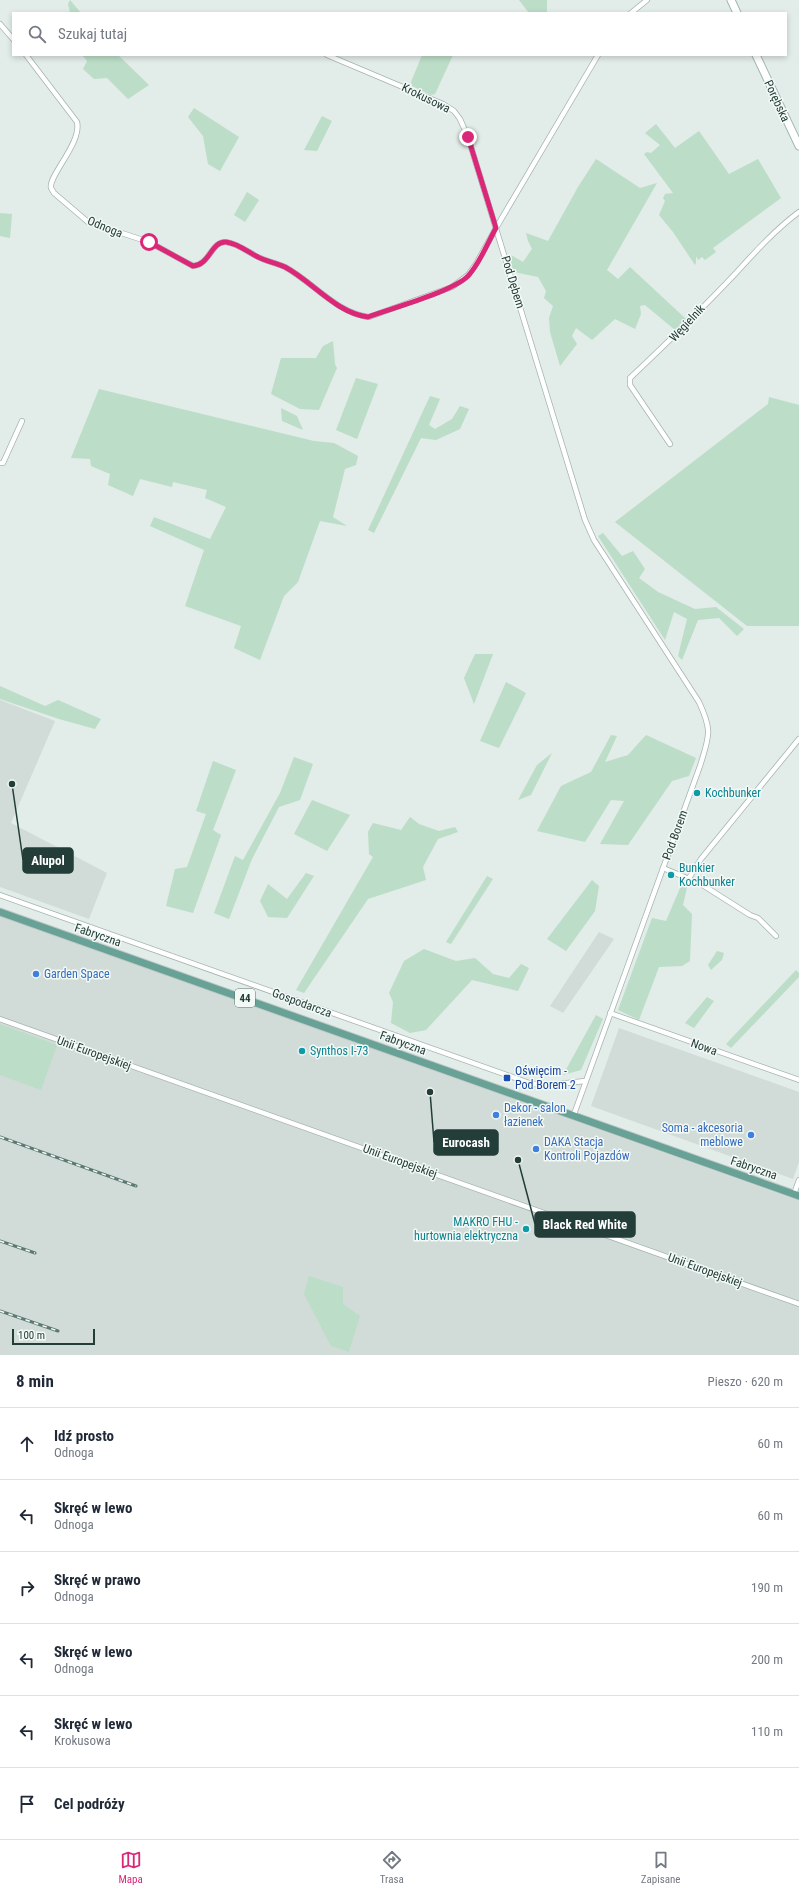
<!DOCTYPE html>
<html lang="pl">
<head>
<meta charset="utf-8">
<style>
	:root { --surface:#fff; --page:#f6f6f7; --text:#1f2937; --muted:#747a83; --line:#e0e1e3; --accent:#db2777 }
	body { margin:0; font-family:"Roboto Condensed",sans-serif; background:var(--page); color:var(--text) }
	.scale { position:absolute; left:12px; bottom:10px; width:83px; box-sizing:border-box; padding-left:4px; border:2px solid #233d38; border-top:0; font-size:11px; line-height:14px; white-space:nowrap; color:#233d38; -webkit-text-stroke:3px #f3f9f6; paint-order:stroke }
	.stop { position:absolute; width:12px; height:12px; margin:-9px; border:3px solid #db2777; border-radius:50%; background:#fff }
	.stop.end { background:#db2777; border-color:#fff; box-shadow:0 1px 4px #0008 }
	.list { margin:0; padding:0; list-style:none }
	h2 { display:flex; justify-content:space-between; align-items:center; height:52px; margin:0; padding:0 16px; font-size:17px }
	h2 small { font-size:13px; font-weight:400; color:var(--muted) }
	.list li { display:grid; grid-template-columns:26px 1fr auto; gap:12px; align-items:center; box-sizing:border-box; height:72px; padding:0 16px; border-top:1px solid var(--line) }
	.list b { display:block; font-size:15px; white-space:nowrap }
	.list p { margin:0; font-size:13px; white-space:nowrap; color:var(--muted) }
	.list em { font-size:13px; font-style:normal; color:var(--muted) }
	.icon { flex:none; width:22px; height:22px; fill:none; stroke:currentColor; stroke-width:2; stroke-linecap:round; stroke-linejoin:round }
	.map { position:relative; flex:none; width:799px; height:1355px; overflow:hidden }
	.search { position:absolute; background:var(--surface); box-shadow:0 2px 6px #0003; left:12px; right:12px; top:12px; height:44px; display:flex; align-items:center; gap:10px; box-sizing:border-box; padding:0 14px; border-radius:0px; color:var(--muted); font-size:15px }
	.sheet { height:484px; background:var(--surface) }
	nav { display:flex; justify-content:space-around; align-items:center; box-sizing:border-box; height:56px; border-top:1px solid var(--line); background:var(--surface); font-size:11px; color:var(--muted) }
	nav a { display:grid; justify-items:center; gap:2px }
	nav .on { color:var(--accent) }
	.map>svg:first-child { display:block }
</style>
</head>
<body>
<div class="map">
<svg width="799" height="1355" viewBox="0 0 799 1355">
	<rect width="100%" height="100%" fill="#e2ece9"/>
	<g fill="#d1dcd8">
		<path d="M0 700 55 721 11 823 107 873 89 919 0 887Z"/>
		<path d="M0 916 799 1201V1355H0Z"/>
		<path d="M599 932 614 939 563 1013 550 1006Z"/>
		<path d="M619 1028 799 1092V1162L793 1179 591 1106Z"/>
	</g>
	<g fill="#bcddc7">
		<path d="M70 0 81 13H70L68 4Z"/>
		<path d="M519 0H547V13H529Z"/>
		<path d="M82 55H118L149 85 128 99 107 78 94 79 83 69 87 61Z"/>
		<path d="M422 55H453L435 94 431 95 412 86 411 82Z"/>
		<path d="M194 108 239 137 220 171 208 164 203 136 188 117Z"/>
		<path d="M322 116 332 121 317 151 304 150Z"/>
		<path d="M656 124 675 148 699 131 729 174 758 159 781 198 713 248 716 252 705 260 702 257 698 260 696 256V263L695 265 673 232 659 215 665 201 663 198 665 194 673 193 644 154 647 152 651 153 660 145 645 133Z"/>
		<path d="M596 159 640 188 657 183 607 270 618 279 630 267 686 319 675 330 645 305 640 306 641 314 635 329 615 319 592 340 576 328 572 336 577 344 560 366 550 332 549 318 553 306 544 298 546 291 538 277 514 272 511 265V255L523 262 532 249 528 241 526 233 548 241 578 187Z"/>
		<path d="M247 192 259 200 245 222 234 215Z"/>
		<path d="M0 213 12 214 10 238 0 236Z"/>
		<path d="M333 341 335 364 337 368 319 410 300 409 271 394 281 358H316L323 346Z"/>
		<path d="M356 378 378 384 357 439 336 430Z"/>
		<path d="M99 389 314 441 334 443 358 456 356 465 345 469 333 517 347 526 320 521 298 582 284 596 260 660 234 648 241 626 185 606 204 550 150 526 154 517 210 539 226 507 205 498 207 490 173 482 172 487 140 479 133 496 108 485 110 474 91 466 90 459 71 458Z"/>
		<path d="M430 396 440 399 429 425 435 429 452 419 460 406 469 409 460 429 436 440 421 438 374 533 368 530Z"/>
		<path d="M769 397 799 405V626H747L615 522 768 404Z"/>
		<path d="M281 408 297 416 303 430 282 421Z"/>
		<path d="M603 533 622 556 633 551 645 569 639 578 658 592 695 609 716 607 744 629 737 636 719 618 698 620 682 660 678 656 687 619 674 612 665 640 598 536Z"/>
		<path d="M475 654H493L474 704 464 678Z"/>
		<path d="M506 682 526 693 499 748 480 741Z"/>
		<path d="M0 686 45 706 58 700 101 719 95 729 59 719 0 699Z"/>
		<path d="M611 735 617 736 605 762 628 755 646 735 696 758 689 776 672 781 628 845 600 844 624 801 611 800 585 842 537 831 561 786 591 772Z"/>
		<path d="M552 753 531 795 518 800 537 765Z"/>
		<path d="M294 757 313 764 300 800 279 807 252 859 229 919 214 913 235 856 243 860 280 793Z"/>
		<path d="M213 761 236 770 213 830 221 835 193 913 166 906 175 869 187 867 206 814 196 811Z"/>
		<path d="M312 800 350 815 327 851 294 834Z"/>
		<path d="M410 817 419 824 439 831 455 827 458 832 438 839 423 867 426 880 368 899 304 993 296 990 373 857 369 854 368 832 373 823 401 830Z"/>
		<path d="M306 873 314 876 287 918 268 917 260 901 268 884 287 899Z"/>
		<path d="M487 876 493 879 451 944 446 942Z"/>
		<path d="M592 880 599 886 595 911 566 951 547 939Z"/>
		<path d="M683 881 688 883 683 905 692 914 690 961 682 966 659 967 639 1020 618 1010 652 918 666 921Z"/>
		<path d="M424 949 456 961 475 958 493 974 509 978 521 964 529 968 518 991 472 980 426 1030 410 1033 391 1023 393 1002 389 993 404 961Z"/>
		<path d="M717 951 724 953 722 960 711 970 708 965Z"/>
		<path d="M796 970 799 973V977L731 1048 726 1044Z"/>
		<path d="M707 997 714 1001 694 1028 685 1023Z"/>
		<path d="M596 1015 603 1019 581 1070 563 1075Z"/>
		<path d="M0 1024 57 1045 41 1090 0 1075Z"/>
		<path d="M309 1276 343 1287V1304L360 1316 349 1352 331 1346 304 1294Z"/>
	</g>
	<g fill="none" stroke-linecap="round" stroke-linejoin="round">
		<g stroke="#a5b4b0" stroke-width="6">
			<g id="street">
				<path d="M631 13 647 0"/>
				<path d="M0 24 13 39"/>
				<path d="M26 55 77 122C82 143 48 176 51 188 51 188 54 193 54 193L88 222 149 242 193 266C210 265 211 241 226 242 236 243 247 251 256 256 265 261 276 263 285 267 313 282 336 313 369 317L452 287 468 275 476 264 496 228 598 55"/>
				<path d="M327 55 443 104 454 111 460 119 468 137 585 520 594 540 699 702C713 732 709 736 700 766L573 1117"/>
				<path d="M670 444 630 385V378C666 344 702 309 736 273 755 252 776 229 799 212"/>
				<path d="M0 463H3L22 421"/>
				<path d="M663 868 701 884 750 915 758 918 776 936"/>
				<path d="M689 878 701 859 799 739"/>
				<path d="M0 895 532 1084 549 1085 585 1081"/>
				<path d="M610 1013 799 1080"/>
				<path d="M0 1019 799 1304"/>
				<path d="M794 1194 799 1180"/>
			</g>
		</g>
		<g stroke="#a1b8b1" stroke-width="9">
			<g id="secondary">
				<path d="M731 0 737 13"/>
				<path d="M756 55 799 146"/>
			</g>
		</g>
		<g stroke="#c1c9c7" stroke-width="9">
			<path id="primary" d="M0 912 799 1196"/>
		</g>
		<use href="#street" stroke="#fff" stroke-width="4.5"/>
		<use href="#secondary" stroke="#fff" stroke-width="7"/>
		<use href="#primary" stroke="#68a196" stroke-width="7"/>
		<g stroke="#5d7973" stroke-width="3">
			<g id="rail">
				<path d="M0 1137 136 1186"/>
				<path d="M0 1241 35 1253"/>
				<path d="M0 1311 58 1331"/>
			</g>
		</g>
		<use href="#rail" stroke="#f3f9f6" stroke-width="1.5" stroke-dasharray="4.5" stroke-linecap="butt"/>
	</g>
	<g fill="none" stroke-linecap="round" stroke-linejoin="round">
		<path stroke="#db2777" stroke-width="5" d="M149 242 193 266C210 265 211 241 226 242 236 243 247 251 256 256 265 261 276 263 285 267 313 282 336 313 368 317 392 308 452 292 468 276 480 263 487 244 496 228L468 137"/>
	</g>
	<g fill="#0f9aa8" stroke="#f3f9f6" stroke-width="1.5">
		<circle cx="697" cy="793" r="4"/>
		<circle cx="671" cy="875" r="4"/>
		<circle cx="302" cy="1051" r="4"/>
		<circle cx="526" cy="1229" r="4"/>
	</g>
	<g fill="#3f7fe0" stroke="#f3f9f6" stroke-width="1.5">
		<circle cx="36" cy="974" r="4"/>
		<circle cx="496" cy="1115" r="4"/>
		<circle cx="751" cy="1135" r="4"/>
		<circle cx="536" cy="1149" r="4"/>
	</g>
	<rect fill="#1a4fb4" stroke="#f3f9f6" stroke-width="1.5" x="503" y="1074" width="8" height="8" rx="2"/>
	<g text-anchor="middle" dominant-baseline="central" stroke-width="3" stroke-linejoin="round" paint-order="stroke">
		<rect fill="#f3f9f6" stroke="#617571" stroke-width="1" x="235" y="989" width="20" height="18" rx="3"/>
		<g font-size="11" font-weight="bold" fill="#233d38">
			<text x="245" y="998">44</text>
		</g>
		<g font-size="12" fill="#233d38" stroke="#f3f9f6">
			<text transform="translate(426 98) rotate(26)">Krokusowa</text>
			<text transform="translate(777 101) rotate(65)">Porębska</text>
			<text transform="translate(105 227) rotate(22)">Odnoga</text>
			<text transform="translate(513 282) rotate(73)">Pod Dębem</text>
			<text transform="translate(687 323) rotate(-47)">Węgielnik</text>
			<text transform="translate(675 835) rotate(-70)">Pod Borem</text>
			<text transform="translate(98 935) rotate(19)">Fabryczna</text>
			<text transform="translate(302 1003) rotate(20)">Gospodarcza</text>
			<text transform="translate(403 1043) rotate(20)">Fabryczna</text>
			<text transform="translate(704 1047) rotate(20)">Nowa</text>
			<text transform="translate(94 1053) rotate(20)">Unii Europejskiej</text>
			<text transform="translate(400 1161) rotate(20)">Unii Europejskiej</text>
			<text transform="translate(754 1168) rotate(19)">Fabryczna</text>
			<text transform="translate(705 1270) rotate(20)">Unii Europejskiej</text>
		</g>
		<g font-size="12" fill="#0d838f" stroke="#f3f9f6" text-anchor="start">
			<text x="705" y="793">Kochbunker</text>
			<text x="679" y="868">Bunkier<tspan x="679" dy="14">Kochbunker</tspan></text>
			<text x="310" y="1051">Synthos I-73</text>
			<text x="518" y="1222" text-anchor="end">MAKRO FHU -<tspan x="518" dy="14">hurtownia elektryczna</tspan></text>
		</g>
		<g font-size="12" fill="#366cbe" stroke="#f3f9f6" text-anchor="start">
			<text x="44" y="974">Garden Space</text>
			<text x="504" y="1108">Dekor - salon<tspan x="504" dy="14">łazienek</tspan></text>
			<text x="743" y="1128" text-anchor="end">Soma - akcesoria<tspan x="743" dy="14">meblowe</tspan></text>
			<text x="544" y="1142">DAKA Stacja<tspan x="544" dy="14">Kontroli Pojazdów</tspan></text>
		</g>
		<g font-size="12" fill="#164399" stroke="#f3f9f6" text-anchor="start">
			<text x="515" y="1071">Oświęcim -<tspan x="515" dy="14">Pod Borem 2</tspan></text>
		</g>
	</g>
	<path fill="none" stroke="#233d38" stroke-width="1.5" d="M12 784L23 860M430 1092L434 1142M518 1160L535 1224"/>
	<g fill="#233d38" stroke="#f3f9f6" stroke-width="1.5">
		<circle cx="12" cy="784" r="4"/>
		<circle cx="430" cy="1092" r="4"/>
		<circle cx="518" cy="1160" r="4"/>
	</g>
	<g fill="#233d38" stroke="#233d38" stroke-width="1.5">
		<rect x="23" y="848" width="50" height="25" rx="4"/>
		<rect x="434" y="1130" width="64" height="25" rx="4"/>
		<rect x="535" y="1212" width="100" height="25" rx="4"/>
	</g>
	<g font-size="13" text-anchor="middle" font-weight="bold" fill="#fff">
		<text x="48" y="865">Alupol</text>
		<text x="466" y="1147">Eurocash</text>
		<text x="585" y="1229">Black Red White</text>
	</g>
</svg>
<div class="scale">100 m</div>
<div class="stop" style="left:149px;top:242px"></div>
<div class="stop end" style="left:468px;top:137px"></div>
<div class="search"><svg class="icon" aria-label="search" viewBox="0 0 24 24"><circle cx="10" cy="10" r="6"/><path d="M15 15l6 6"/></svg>Szukaj tutaj</div>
</div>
<section class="sheet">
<h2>8 min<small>Pieszo · 620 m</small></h2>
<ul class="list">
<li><svg class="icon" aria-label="ahead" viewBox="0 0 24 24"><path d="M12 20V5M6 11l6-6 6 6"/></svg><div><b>Idź prosto</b><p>Odnoga</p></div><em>60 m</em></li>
<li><svg class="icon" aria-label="left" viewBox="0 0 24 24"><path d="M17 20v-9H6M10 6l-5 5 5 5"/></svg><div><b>Skręć w lewo</b><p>Odnoga</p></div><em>60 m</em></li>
<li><svg class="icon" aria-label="right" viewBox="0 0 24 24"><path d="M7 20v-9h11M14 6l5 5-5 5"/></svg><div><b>Skręć w prawo</b><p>Odnoga</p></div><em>190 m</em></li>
<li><svg class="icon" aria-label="left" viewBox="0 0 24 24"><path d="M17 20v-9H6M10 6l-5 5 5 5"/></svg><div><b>Skręć w lewo</b><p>Odnoga</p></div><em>200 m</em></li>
<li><svg class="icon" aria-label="left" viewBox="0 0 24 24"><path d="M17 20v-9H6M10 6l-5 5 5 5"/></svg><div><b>Skręć w lewo</b><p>Krokusowa</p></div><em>110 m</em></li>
<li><svg class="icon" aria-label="arrive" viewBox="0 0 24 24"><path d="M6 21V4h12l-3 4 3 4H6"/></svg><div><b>Cel podróży</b></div></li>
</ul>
</section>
<nav>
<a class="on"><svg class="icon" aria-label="map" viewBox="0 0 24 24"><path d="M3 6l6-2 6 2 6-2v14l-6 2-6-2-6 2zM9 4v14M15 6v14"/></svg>Mapa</a>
<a><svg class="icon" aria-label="directions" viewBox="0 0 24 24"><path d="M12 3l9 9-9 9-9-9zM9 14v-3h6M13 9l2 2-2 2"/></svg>Trasa</a>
<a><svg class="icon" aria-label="saved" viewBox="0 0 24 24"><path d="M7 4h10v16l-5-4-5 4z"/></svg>Zapisane</a>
</nav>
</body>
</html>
